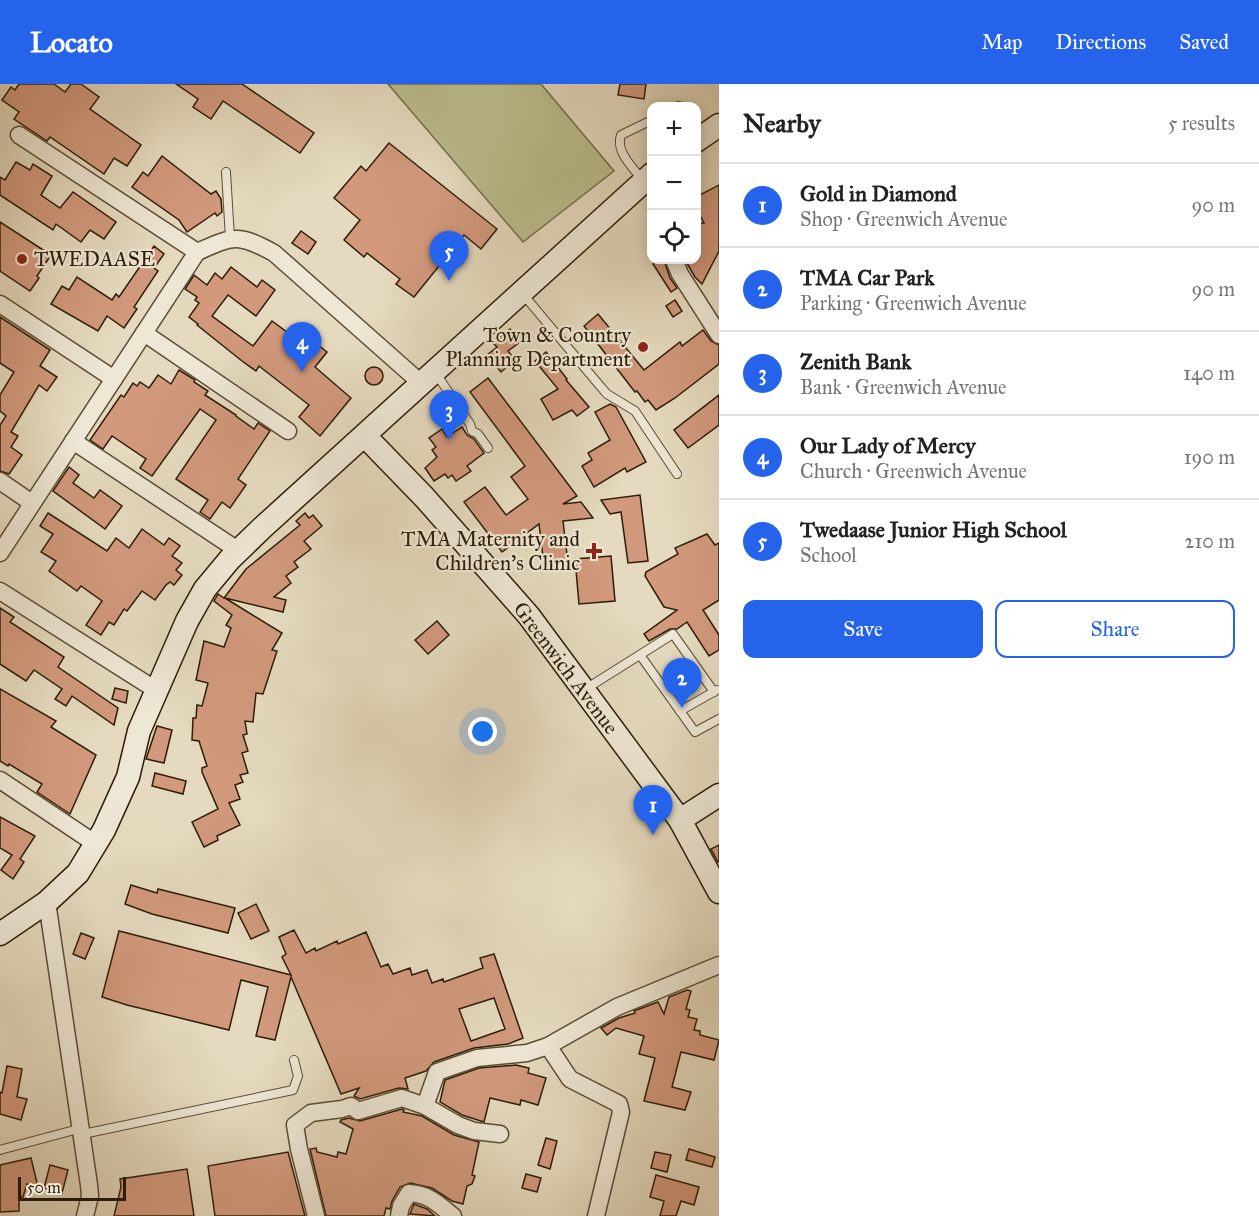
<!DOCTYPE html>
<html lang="en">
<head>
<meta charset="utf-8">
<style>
	:root { --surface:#fff; --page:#f6f6f6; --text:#222; --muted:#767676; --line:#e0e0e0; --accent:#2563eb }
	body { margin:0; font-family:"IM FELL Great Primer",serif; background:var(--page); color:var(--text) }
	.controls { position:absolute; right:18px; top:18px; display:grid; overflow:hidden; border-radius:12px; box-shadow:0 3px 15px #0003 }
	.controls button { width:54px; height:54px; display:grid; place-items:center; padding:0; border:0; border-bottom:2px solid var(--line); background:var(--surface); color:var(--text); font:30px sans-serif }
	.scale { position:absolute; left:18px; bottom:15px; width:108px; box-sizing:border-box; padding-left:6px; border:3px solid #2d1d06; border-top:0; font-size:16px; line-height:21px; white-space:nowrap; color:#2d1d06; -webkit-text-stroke:4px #eee7d5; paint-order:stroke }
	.you { position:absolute; left:483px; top:648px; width:21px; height:21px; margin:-15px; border:4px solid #fff; border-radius:50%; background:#1a73e8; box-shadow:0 0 0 9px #1a73e833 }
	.badge { display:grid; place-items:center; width:39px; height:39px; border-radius:50%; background:var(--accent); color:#fff; font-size:20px; font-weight:700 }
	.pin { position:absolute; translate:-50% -50px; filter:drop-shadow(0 2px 3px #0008) }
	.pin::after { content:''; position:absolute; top:32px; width:21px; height:18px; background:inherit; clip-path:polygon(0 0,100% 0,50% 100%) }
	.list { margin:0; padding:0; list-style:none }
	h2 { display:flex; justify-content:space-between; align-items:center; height:78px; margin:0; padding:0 24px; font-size:26px }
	h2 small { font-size:20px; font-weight:400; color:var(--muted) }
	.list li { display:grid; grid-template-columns:39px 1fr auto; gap:18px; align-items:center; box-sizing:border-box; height:84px; padding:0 24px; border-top:2px solid var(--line) }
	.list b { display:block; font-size:22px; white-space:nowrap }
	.list p { margin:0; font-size:20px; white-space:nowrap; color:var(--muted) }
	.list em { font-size:20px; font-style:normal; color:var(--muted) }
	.actions { display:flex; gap:12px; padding:18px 24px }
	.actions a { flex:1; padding:14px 0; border:2px solid var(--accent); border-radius:12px; text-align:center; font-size:21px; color:var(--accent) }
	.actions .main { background:var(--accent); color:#fff }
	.icon { flex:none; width:33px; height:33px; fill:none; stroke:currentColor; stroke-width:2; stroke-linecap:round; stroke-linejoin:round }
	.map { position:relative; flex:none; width:719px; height:1132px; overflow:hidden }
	header { display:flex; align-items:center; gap:36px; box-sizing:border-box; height:84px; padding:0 30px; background:var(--accent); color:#fff }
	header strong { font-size:28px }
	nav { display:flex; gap:33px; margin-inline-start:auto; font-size:21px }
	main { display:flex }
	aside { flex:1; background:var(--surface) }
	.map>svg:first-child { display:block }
</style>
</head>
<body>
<header>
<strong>Locato</strong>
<nav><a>Map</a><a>Directions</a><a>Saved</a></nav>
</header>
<main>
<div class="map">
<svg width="719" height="1132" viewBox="0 0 719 1132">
	<rect width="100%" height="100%" fill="#e5dabf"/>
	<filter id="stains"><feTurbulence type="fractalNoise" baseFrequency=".00333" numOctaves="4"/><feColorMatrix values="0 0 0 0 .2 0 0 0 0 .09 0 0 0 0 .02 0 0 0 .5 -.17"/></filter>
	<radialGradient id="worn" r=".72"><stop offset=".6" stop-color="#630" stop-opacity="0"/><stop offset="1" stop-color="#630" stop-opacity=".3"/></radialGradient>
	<path fill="#bbbd8e" stroke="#746d4a" stroke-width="1.5" d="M388 0H541L614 87 523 158Z"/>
	<g fill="#d2997d" stroke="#2d1d06" stroke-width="1.5" fill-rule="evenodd">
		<path d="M19 0H54L65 8 71 0H81L99 13 90 25 141 61 127 82 114 74 104 90 50 53 47 57 14 35 19 28 2 16 11 3 15 6Z"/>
		<path d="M176 0H242L314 49 300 69 223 17 211 35 193 23 198 15Z"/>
		<path d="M620 0H646L644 15 618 11Z"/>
		<path d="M389 59 497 145 481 165 464 151 414 213 396 200 400 195 367 169 364 173 344 156 360 136 334 114 361 82 366 87Z"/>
		<path d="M162 72 211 110 216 107 221 115 222 128 217 132 215 129 187 148 179 136 132 103 143 88 148 92Z"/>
		<path d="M16 78 30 86 33 80 52 92 41 111 60 124 73 108 116 138 104 155 90 146 81 158 56 140 53 146 0 111V93L5 96Z"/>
		<path d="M719 101V167L702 200 695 193 685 176H696V139H704L696 124V113Z"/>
		<path d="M0 138 51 171 37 192 39 194 30 207 0 187Z"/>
		<path d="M301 147 316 158 308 170 292 159Z"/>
		<path d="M154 162 164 170 154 184 158 187 134 223 137 225 124 244 107 232 98 247 51 220 62 202 69 206 77 193 112 216 116 210 119 213Z"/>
		<path d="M660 176H664L670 194 677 204 671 208 653 180Z"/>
		<path d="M231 183 257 203 262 196 275 206 256 232 228 211 212 232 253 262 272 237 291 251 297 244 327 268 315 283 351 314 320 352 299 333 309 321 259 282 256 287 242 277 197 241 198 240 189 233 199 219 195 216 197 213 185 205 194 191 207 201 215 189 222 195Z"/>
		<path d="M675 216 682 227 673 233 666 222Z"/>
		<path d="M598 230 644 286 680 258 682 262 703 246 711 257 719 261V280L675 314 656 326 648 316 645 318 637 307 635 308 584 242Z"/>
		<path d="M0 233 50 266 40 282 57 293 47 307 39 301 11 348 18 352 11 363 22 371 9 390 0 387V341L6 332 0 327V311L14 288 0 279Z"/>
		<path d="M510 245 520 258 508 267 515 276 501 288 487 271 497 263 493 259Z"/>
		<path d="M546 268 567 295 566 296 589 323 577 332 572 326 553 336 541 315 558 305 535 277Z"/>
		<circle cx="374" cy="292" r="9"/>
		<path d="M179 286 195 296 194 298 208 307 205 311 236 331V332L254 345 258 339 270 347 238 395 246 401 230 424 222 418 210 435 200 428 208 416 176 395 216 336 200 325 152 392 140 384 146 375 112 352 103 365 90 356 121 311 124 313 133 299 137 302 140 298 149 304 158 291 171 300Z"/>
		<path d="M488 294 577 412 563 420 581 418 593 434 563 437 568 479 544 482 539 440 502 468 464 418 485 403 506 431 528 415 511 393 525 382 470 308Z"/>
		<path d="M719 311V341L688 364 674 346Z"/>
		<path d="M610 320 616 323 646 378 627 388 625 384 594 403 582 382 592 376 588 369 610 356 595 328Z"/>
		<path d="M462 343 467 351 474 355 484 369 467 382 471 387 456 397 452 391 448 394 445 390 434 397 425 384 437 373 432 366 436 363 429 354 442 345 447 353Z"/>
		<path d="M69 383 79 391 73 399 94 414 100 406 122 422 105 445 53 407Z"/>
		<path d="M640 411 648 477 628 479 621 428 610 430 601 416Z"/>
		<path d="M48 429 107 467 116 454 129 464 142 445 164 461 169 454 180 462 172 472 182 479 176 486 182 491 174 501 170 498 166 501 155 516 142 507 127 527 124 525 114 541 109 538 101 551 86 541 102 517 81 502 77 507 49 487 56 477 41 468 53 450 40 442Z"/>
		<path d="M305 429 309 434 313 431 322 442 304 457 311 465 294 478 298 483 286 492 291 499 274 513 286 516 283 528 225 514 282 549 272 566 277 567 263 610 256 609 253 638 245 637 247 650 243 651 248 667 242 669 248 689 240 691 243 698 235 701 240 715 229 719 240 741 217 752 218 756 204 763 192 738 218 725 202 688V684L207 682 199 657 192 656 193 634H196L197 621 202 622 208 599 196 596 204 557 224 563 231 544 226 541 232 531 214 517 218 510 224 514 246 485 300 441 296 437Z"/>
		<path d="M707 450 715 461 719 459V516L703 526 719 551V566L709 572 687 538 677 545H670L649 557 644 550 677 526 664 523 645 492 646 488 678 470 675 464Z"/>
		<path d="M611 472 615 517 579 520 575 475Z"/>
		<path d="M0 524 14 533 10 538 64 573 58 583 118 624 114 641 72 612 66 622 55 615 62 605 34 586 26 597 0 580Z"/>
		<path d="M437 537 449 551 428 570 415 556Z"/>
		<path d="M115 604 128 607 126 619 112 615Z"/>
		<path d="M0 605 56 637 51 643 96 671 70 730 37 708 42 700 9 680 8 682 0 677Z"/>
		<path d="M157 642 172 646 164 679 146 675Z"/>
		<path d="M155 689 186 697 183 710 152 702Z"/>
		<path d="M0 733 35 752 20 775 24 778 13 795 1 786 12 771 0 764Z"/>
		<path d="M719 761V777L718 778 711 765Z"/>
		<path d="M131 801 157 809 158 805 235 824 228 849 152 830 125 820Z"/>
		<path d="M256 820 269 847 251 855 238 829Z"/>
		<path d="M294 846 306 869 315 864 316 867 337 857 338 860 366 848 381 883 388 880 393 890 410 884 412 891 427 886 432 899 443 895 444 898 483 884 480 874 494 870 523 954 508 960 474 964 434 978 426 987 405 994 408 1005 399 1004 360 1015 354 1012 359 1004 341 1010 291 893 275 956 256 952 268 903 241 896 229 946 127 921 102 913 119 847 291 891 282 873 286 870 279 853ZM494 914 505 945 471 957 459 925Z"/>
		<path d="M81 849 94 854 85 875 73 870Z"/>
		<path d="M687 906 691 907 686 925 690 926 688 933 697 935 694 946 700 947V951L719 956 714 976 681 968 672 1003 691 1008 685 1026 644 1017 655 974 639 970 644 952 616 944 607 951 601 944 619 934 635 929 634 927 658 918 664 930 669 913Z"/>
		<path d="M516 981 529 984 528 989 546 994 538 1021 521 1016 520 1021 490 1014 484 1038 462 1031 440 1018 445 996 479 984Z"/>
		<path d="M7 982 22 985 17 1013 27 1015 21 1036 0 1030V1008L2 1009Z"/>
		<path d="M402 1025 404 1026 403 1028 422 1032 454 1051 479 1058 472 1091 475 1092 472 1100 467 1102 463 1120 452 1117 432 1104 410 1099 400 1103 392 1117 390 1125 386 1124 384 1132H326L310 1065 316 1064 317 1068 337 1073 338 1068 346 1070 353 1045 340 1038 341 1036 349 1034 360 1037Z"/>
		<path d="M546 1054 557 1057 550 1085 538 1081Z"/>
		<path d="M689 1065 715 1073 712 1083 686 1076Z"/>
		<path d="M288 1068 305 1132H215L208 1082Z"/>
		<path d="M655 1068 671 1071 667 1088 651 1084Z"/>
		<path d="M31 1074 38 1103 27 1100 23 1113H19V1127L0 1128V1081Z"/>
		<path d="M50 1081 68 1086 62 1109 44 1104Z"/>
		<path d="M187 1085 194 1132H114L121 1103 120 1095Z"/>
		<path d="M526 1090 541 1094 537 1108 522 1104Z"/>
		<path d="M656 1091 699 1103 694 1121 681 1117 676 1132H660L664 1117 650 1113Z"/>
		<path d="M414 1120 427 1125 435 1132 410 1130Z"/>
	</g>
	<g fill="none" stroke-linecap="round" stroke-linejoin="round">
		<g stroke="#5b4c34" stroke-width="10">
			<g id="lane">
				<path d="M678 22H679"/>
				<path d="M226 88 230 154"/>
				<path d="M643 97C633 83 615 68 621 51L652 36"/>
				<path d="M522 209 600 302 607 310 635 327 677 390"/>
				<path d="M435 288 470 340 472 347 478 350 488 364"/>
				<path d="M640 571 695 648 719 635"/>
				<path d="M584 606 673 550 714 608"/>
				<path d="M680 627 717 606"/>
				<path d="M83 1050 293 1006 298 992 294 976"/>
				<path d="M0 1066 82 1044"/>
			</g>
		</g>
		<g stroke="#5b4c34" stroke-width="19">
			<g id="street">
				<path d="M19 51 197 168"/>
				<path d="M674 176 680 190 719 251"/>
				<path d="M0 220 114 295"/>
				<path d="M144 249 288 347"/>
				<path d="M73 357 239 467"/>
				<path d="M0 397 32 419"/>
				<path d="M0 469 197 168C234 152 237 149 274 169L422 300"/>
				<path d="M0 507 156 606"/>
				<path d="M0 696 96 760"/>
				<path d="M47 818 89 1101 90 1112 85 1132"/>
				<path d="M548 962 570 995 619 1020 621 1028 596 1132"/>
				<path d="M425 1022 437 988 477 974 527 969 548 962 617 923 719 881"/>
				<path d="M316 1132 299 1065 295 1041 311 1029 342 1025 351 1022 358 1027 402 1014 425 1022 458 1041 474 1047 500 1050"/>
				<path d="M399 1132 401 1122 409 1109C429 1110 438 1120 453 1132"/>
			</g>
		</g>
		<g stroke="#2d1d06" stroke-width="25">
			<g id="secondary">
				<path d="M696 57 719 41"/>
				<path d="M365 352 425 414 529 532 680 736 719 808"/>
				<path d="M680 736 719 711"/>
				<path d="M0 850 47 818 78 789 104 746 128 693 139 647 187 537 205 505 230 475 262 444 652 90"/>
			</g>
		</g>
		<use href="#lane" stroke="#eee7d5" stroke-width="8"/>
		<use href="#street" stroke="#eee7d5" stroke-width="16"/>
		<use href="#secondary" stroke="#eee7d5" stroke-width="22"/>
	</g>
	<g fill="#8f2418" stroke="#eee7d5" stroke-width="2">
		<circle cx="22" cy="175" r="6"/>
		<circle cx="643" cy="263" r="6"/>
		<path d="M591 458h6v6h6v6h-6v6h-6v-6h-6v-6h6z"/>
	</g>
	<g text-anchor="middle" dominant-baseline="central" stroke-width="4.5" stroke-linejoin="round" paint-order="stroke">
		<g font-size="21" fill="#2d1d06" stroke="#eee7d5" text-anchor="end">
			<text x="34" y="175" text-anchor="start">TWEDAASE</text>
			<text x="631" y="251">Town &amp; Country<tspan x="631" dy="24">Planning Department</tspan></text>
			<text x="580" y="455">TMA Maternity and<tspan x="580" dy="24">Children's Clinic</tspan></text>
		</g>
		<g font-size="21" fill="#2d1d06" stroke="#eee7d5">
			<text transform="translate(566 584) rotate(53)">Greenwich Avenue</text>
		</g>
	</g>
	<rect width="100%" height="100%" filter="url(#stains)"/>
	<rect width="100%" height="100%" fill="url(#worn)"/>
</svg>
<div class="controls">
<button>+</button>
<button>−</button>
<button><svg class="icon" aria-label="locate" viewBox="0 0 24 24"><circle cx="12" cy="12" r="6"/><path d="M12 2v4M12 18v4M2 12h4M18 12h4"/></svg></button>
</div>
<div class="scale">50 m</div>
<div class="you"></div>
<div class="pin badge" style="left:653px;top:751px">1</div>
<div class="pin badge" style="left:682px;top:624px">2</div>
<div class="pin badge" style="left:449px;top:356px">3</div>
<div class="pin badge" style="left:302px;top:288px">4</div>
<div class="pin badge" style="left:449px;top:197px">5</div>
</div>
<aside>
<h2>Nearby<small>5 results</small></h2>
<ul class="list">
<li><span class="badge">1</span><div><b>Gold in Diamond</b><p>Shop · Greenwich Avenue</p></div><em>90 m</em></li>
<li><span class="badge">2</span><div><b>TMA Car Park</b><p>Parking · Greenwich Avenue</p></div><em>90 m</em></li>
<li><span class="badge">3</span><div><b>Zenith Bank</b><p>Bank · Greenwich Avenue</p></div><em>140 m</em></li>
<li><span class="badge">4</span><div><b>Our Lady of Mercy</b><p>Church · Greenwich Avenue</p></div><em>190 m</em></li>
<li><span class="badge">5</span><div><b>Twedaase Junior High School</b><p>School</p></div><em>210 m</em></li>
</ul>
<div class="actions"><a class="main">Save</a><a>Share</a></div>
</aside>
</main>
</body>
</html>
